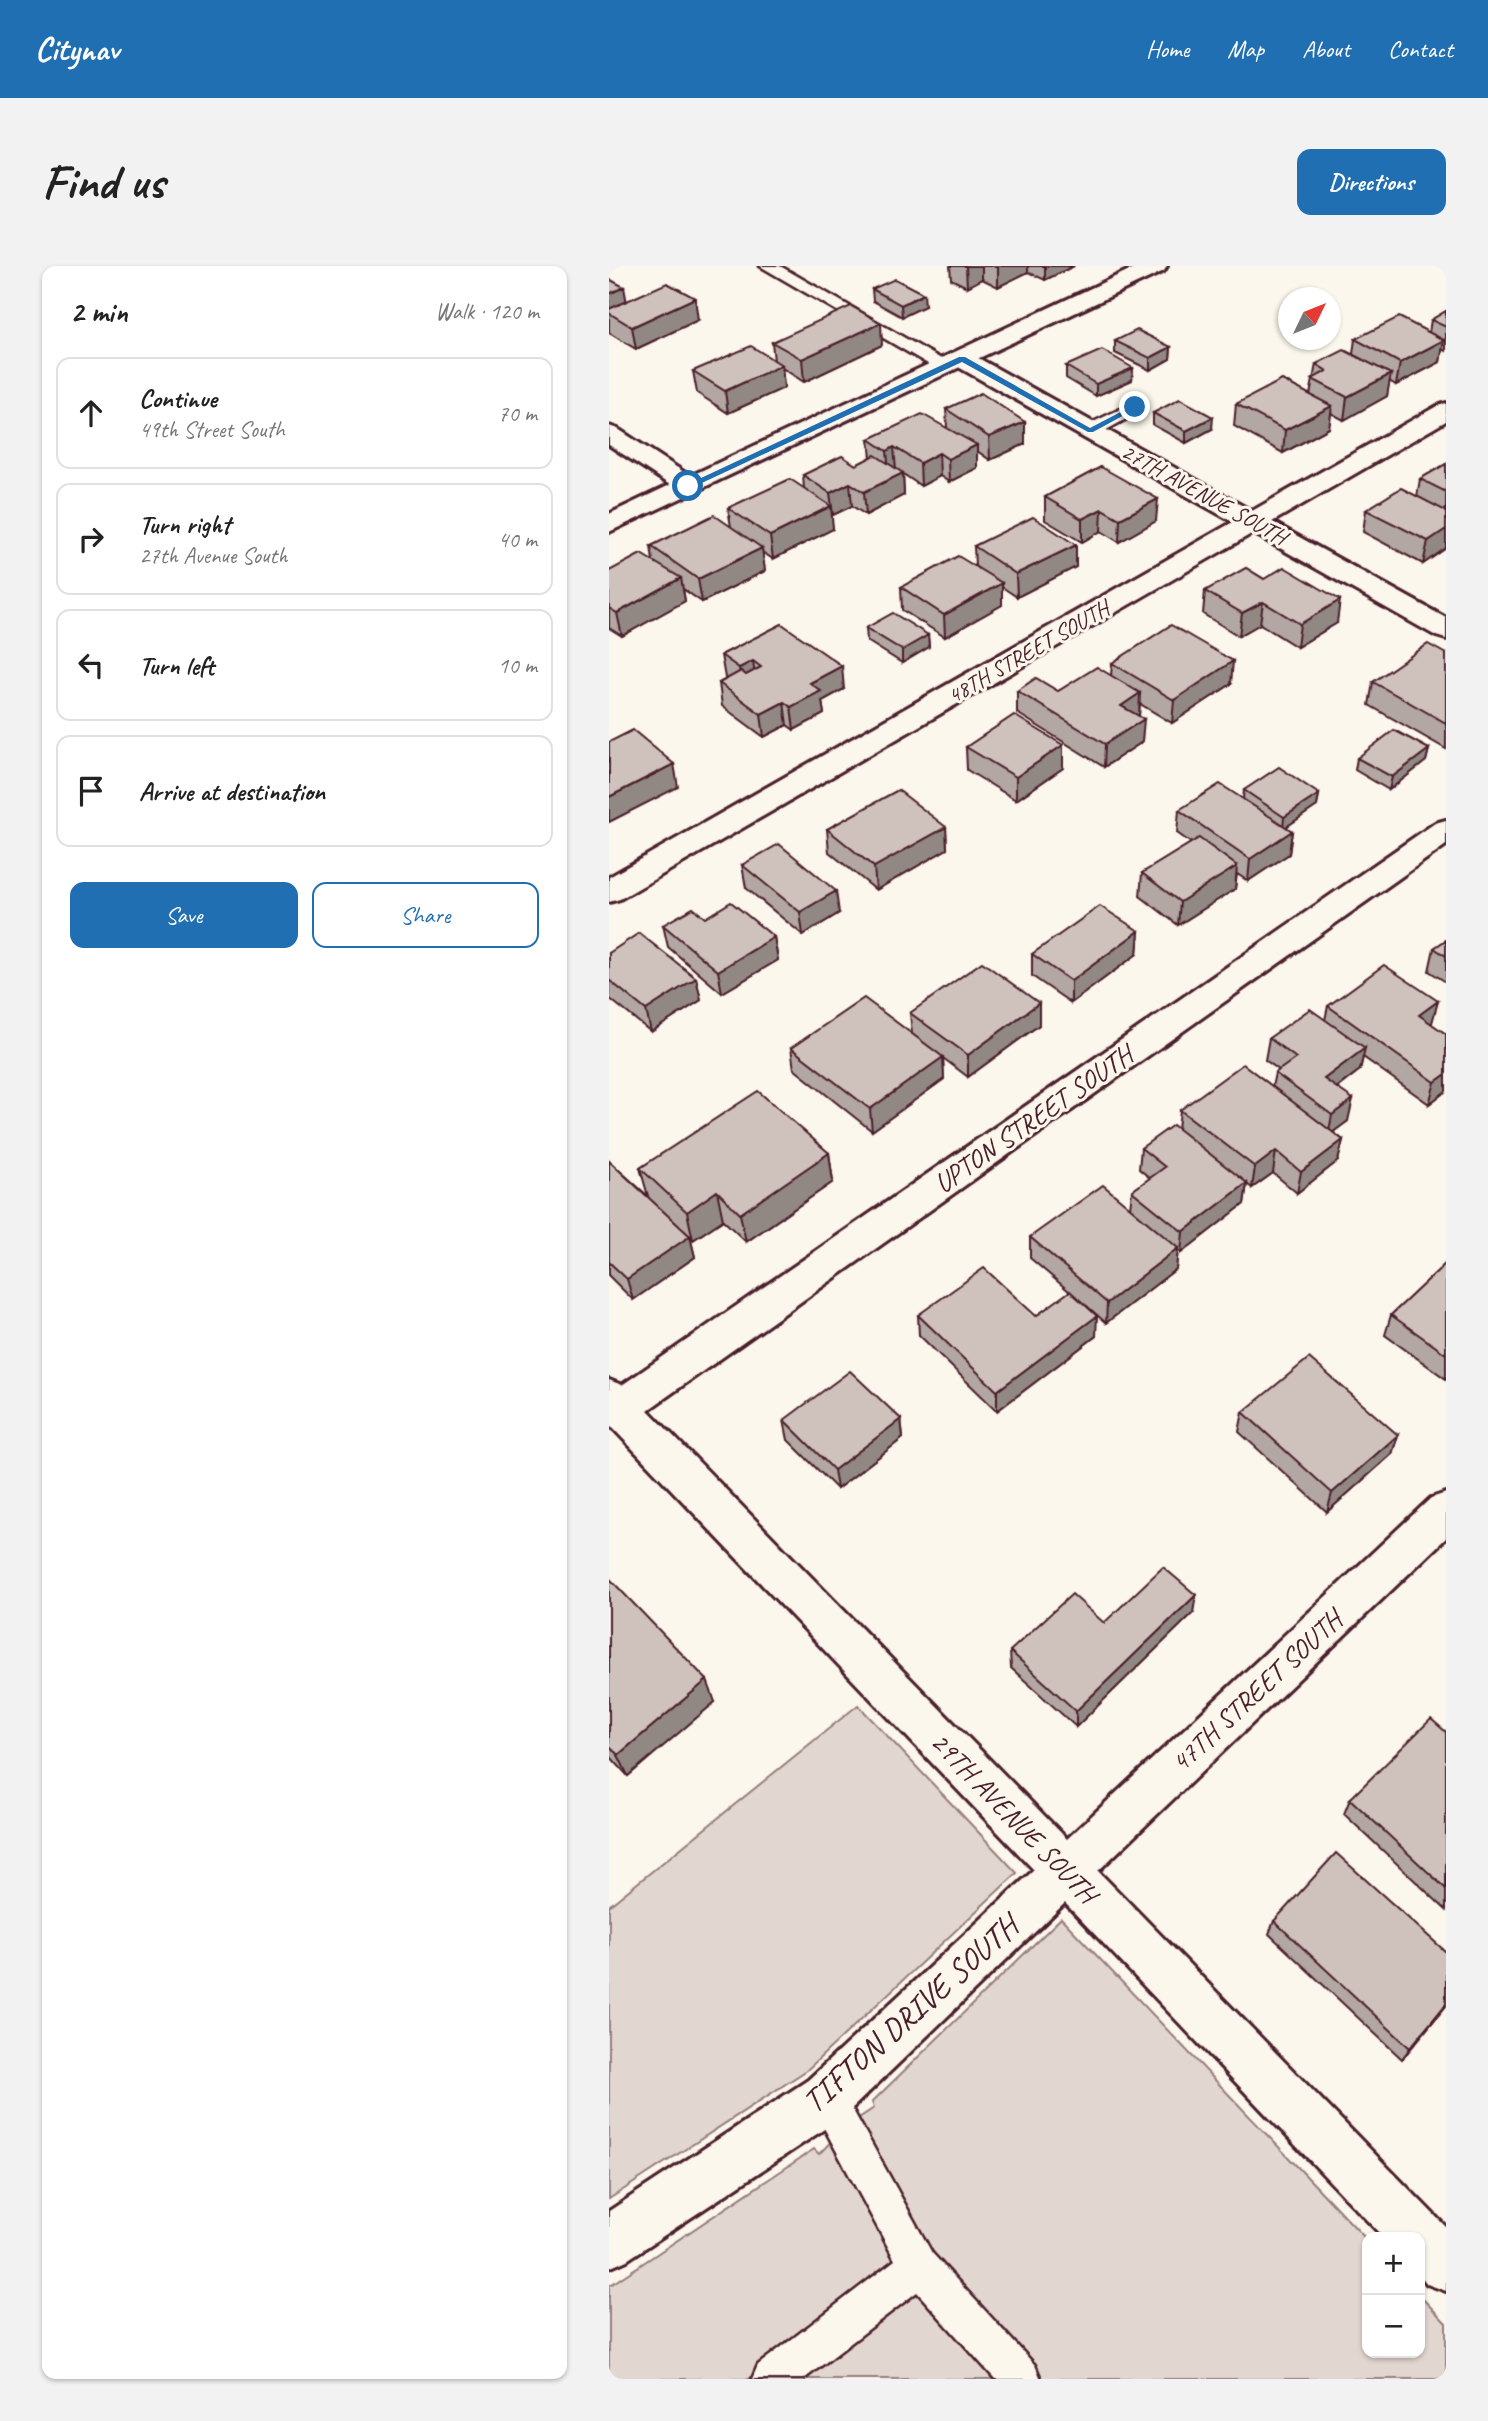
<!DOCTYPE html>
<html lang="en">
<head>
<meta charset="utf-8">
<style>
	:root { --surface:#fff; --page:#f2f2f2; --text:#222; --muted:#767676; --line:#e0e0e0; --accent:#1f6fb2 }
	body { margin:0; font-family:Caveat,sans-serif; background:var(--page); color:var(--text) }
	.controls { position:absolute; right:21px; bottom:21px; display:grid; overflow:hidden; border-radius:14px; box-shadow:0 2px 5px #0004 }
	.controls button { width:63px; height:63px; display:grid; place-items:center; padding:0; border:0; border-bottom:2px solid var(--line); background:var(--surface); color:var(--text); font:35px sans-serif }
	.compass { position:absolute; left:669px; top:21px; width:63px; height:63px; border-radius:50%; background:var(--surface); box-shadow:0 2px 5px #0004; rotate:47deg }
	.stop { position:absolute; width:21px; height:21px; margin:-16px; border:5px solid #1f6fb2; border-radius:50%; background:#fff }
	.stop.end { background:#1f6fb2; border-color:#fff; box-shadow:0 2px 7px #0008 }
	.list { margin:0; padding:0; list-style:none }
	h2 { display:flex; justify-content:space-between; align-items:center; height:91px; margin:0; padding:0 28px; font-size:30px }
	h2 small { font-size:23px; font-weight:400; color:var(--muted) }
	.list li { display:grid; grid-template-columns:46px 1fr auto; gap:21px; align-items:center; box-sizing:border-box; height:112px; margin:0 14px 14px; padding:0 14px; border:2px solid var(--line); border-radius:14px }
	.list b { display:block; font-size:26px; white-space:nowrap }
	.list p { margin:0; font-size:23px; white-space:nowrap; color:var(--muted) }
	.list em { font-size:23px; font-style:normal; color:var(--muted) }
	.actions { display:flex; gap:14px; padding:21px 28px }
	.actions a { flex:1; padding:16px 0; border:2px solid var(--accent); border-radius:14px; text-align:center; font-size:24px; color:var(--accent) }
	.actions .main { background:var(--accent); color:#fff }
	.icon { flex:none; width:38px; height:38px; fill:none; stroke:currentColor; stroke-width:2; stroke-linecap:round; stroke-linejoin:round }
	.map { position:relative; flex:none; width:837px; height:2113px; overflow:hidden; border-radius:14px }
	header { display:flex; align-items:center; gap:42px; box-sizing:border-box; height:98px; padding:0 35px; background:var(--accent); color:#fff }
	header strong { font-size:33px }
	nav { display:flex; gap:38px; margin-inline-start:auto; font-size:24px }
	.intro { display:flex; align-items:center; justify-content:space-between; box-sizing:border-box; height:168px; padding:0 42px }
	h1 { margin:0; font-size:49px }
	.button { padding:18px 32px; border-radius:14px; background:var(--accent); color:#fff; font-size:24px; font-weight:700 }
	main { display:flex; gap:42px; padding:0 42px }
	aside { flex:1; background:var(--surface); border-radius:14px; box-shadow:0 2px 5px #0004 }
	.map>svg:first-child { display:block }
</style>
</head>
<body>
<header>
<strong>Citynav</strong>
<nav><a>Home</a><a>Map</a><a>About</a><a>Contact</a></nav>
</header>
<div class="intro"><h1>Find us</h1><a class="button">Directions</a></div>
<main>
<aside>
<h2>2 min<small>Walk · 120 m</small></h2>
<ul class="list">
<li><svg class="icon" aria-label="ahead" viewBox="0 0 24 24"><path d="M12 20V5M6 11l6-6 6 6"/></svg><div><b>Continue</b><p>49th Street South</p></div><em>70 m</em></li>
<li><svg class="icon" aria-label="right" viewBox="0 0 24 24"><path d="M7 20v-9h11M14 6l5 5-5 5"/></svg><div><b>Turn right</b><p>27th Avenue South</p></div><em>40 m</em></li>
<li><svg class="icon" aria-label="left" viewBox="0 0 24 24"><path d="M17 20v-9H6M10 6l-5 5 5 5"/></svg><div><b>Turn left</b></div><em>10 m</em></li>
<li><svg class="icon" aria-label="arrive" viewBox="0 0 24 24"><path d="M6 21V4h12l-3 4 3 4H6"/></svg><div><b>Arrive at destination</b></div></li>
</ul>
<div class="actions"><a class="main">Save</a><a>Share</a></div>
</aside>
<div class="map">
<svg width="837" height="2113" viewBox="0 0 837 2113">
	<rect width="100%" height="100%" fill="#fbf7ec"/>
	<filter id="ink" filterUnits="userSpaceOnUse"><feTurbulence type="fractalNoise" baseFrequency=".0143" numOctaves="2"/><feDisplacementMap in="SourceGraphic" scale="14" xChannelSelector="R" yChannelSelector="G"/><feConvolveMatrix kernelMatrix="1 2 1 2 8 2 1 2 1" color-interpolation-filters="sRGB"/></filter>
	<g filter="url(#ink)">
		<g fill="#e2d7d0" stroke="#967b7e" stroke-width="2">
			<path d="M249 1439 408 1607 198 1804 0 1933V1640Z"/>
			<path d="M452 1652 758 1974V2087H811V2030L837 2057V2113H0V2020L205 1883 210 1888 236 1861 265 1842 263 1836Z"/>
		</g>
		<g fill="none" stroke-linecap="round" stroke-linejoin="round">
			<g stroke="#4a1f2b" stroke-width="5">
				<g id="lane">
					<path d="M151 0H171L346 101 343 105H331Z"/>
					<path d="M526 136 532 137 535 141 532 145 488 169 481 171 472 165 474 161Z"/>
					<path d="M217 1814 230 1819 323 1987 426 2099 432 2113H386L308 2026 195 2113H143L149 2099 286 1994 199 1832 204 1819Z"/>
				</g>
			</g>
			<g stroke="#4a1f2b" stroke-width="6">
				<g id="street">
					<path d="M353 86 362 88 643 245 828 140 837 137V155L663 256 837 352V373L827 370 644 267 11 633 0 636V611L624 256 344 98 341 93 344 88Z"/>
					<path d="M837 554V579L39 1144 458 1573 822 1232 837 1227V1272L489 1605 837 1961V2025L818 2018 811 2009V1971H774L456 1637 235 1850 18 1994 0 2002V1945L199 1814 425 1604 0 1158V1114L13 1119 826 557Z"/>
				</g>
			</g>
			<g stroke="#4a1f2b" stroke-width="6">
				<path id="secondary" d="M529 0H558L555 5 0 266V248L61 219 0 179V160L9 163 81 210Z"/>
			</g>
			<use href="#lane" fill="#fbf7ec" fill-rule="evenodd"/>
			<use href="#street" fill="#fbf7ec" fill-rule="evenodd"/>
			<use href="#secondary" fill="#fbf7ec" fill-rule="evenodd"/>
		</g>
		<g fill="#b2a7a2" stroke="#4a1f2b" stroke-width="2">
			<path d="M341 0H465L436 14 419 6 389 21 373 13 358 21 342 13Z"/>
			<path d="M0 13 18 35 89 54 27 83 0 67Z"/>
			<path d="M263 23 316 40 293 51 264 35Z"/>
			<path d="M837 45V85L833 83 831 96 787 119 780 115 778 130 735 154 722 147 720 162 674 187 625 160 627 138 701 129 707 98 744 88 746 73 820 66 822 54Z"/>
			<path d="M506 75 562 81 561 93 541 104 506 87Z"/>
			<path d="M163 76 273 79 195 116 173 102 175 122 119 147 88 127 84 105 165 95Z"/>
			<path d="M457 100 524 102 523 114 487 130 457 112Z"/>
			<path d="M337 143 416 156V178L381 194 368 185V202L340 216 331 210 312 220 294 208 295 229 257 249 243 240 224 249H222L224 263 164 293 153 286 156 305 93 336 74 323 76 335 13 370 0 362V305L44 295 42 280 122 261 119 242 195 223 194 209 247 199 262 192 260 173 338 162Z"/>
			<path d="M544 147 603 163 577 177 544 159Z"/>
			<path d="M837 198V282L814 298 754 266 757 244 808 231 811 213Z"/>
			<path d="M492 201 547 255 510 276 492 265 473 276 436 254V231Z"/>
			<path d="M467 279V301L408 331 393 321V339L336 371 293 344 292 321 366 300 365 280Z"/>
			<path d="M637 302 728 357 688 381 651 358 630 370 594 348 596 325Z"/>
			<path d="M173 358 235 423 213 435 215 448 185 464 178 459 155 471 113 440 110 417 117 413 116 412 112 389Z"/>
			<path d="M257 362 319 369 320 381 293 397 258 375Z"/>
			<path d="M837 388V483L760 439 764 416Z"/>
			<path d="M503 397 622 418 563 457 531 438 530 450 533 476 495 501 408 447V425H449L502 410Z"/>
			<path d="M357 481 454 502 407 534 358 504Z"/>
			<path d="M820 483 817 495 780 524 746 504 748 492Z"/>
			<path d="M635 524 710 528 708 540 677 561 683 565 680 588 639 615 628 608 626 623 569 659 531 630 533 607 582 577 568 567 570 544 634 533Z"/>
			<path d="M337 561 338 583 267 624 220 586 218 563Z"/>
			<path d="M133 599 230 647 194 669 137 622Z"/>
			<path d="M54 659 165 671 169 694 113 727 59 681Z"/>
			<path d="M530 665 528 688 462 737 423 710V688Z"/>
			<path d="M837 674V716L820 705 825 682Z"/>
			<path d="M0 687 87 712 92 734 42 766 0 732Z"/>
			<path d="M829 735 822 758 837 768V825L820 838 754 791 751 804 728 822 739 855 724 866 734 874 729 895 688 927 664 907 643 922 638 918 635 938 572 987 569 984 567 1003 497 1057 479 1041 487 1070 388 1145 310 1069 309 1049 427 1050 461 1026 421 992V971L521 942 523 925 541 912 530 903 532 882 569 863 571 844 663 821 666 807 670 804 656 794 660 772 716 754 719 740Z"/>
			<path d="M430 737V759L359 811 334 792 335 813 263 865 185 803 182 782 303 768 301 747Z"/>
			<path d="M220 887 224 916 137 976 114 954 84 974 81 971 86 991 24 1034 0 1010V895L39 930 31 902Z"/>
			<path d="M837 997V1113L776 1069 782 1049Z"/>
			<path d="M634 1146 789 1169 783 1188 718 1246 630 1166Z"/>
			<path d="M292 1153 294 1172 228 1223 179 1174 175 1154Z"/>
			<path d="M0 1312 106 1436 19 1510 0 1489Z"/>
			<path d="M584 1347 467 1461 402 1402 401 1385 495 1357Z"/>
			<path d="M837 1466V1644L735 1548 741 1533Z"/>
			<path d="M665 1655 837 1686V1740L793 1793 660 1668Z"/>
		</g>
		<g fill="#918884" stroke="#4a1f2b" stroke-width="2">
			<path d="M357 0H373V13L358 21Z"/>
			<path d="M389 0H419V6L389 21Z"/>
			<path d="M436 0H465L436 14Z"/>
			<path d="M15 21 19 43 0 47V28Z"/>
			<path d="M315 28 316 40 293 51 292 39Z"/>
			<path d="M86 32 89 54 27 83 23 61Z"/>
			<path d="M272 57 273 79 195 116 193 93Z"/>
			<path d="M835 74 831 96 787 119 791 97Z"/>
			<path d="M562 81 561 93 541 104V92Z"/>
			<path d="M173 99 175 122 119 147 116 125Z"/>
			<path d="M524 102 523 114 487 130V118Z"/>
			<path d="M782 108 778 130 735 154 738 131Z"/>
			<path d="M723 140 720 162 674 187 676 164Z"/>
			<path d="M604 151 603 163 577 177V165Z"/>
			<path d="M416 156V178L381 194 380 171Z"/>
			<path d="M368 179V202L340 216 339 193Z"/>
			<path d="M285 181 287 204 280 207 278 185Z"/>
			<path d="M330 187 331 210 312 220 311 197Z"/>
			<path d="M294 207 295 229 257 249 255 226Z"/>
			<path d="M241 217 243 240 224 249 221 227Z"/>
			<path d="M549 233 547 255 510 276 511 253Z"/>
			<path d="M222 240 224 263 164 293 161 270Z"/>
			<path d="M493 243 492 265 473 276V253Z"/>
			<path d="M837 263V282L814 298 819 275Z"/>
			<path d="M467 279V301L408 331 407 308Z"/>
			<path d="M153 282 156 305 93 336 89 313Z"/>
			<path d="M72 312 76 335 13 370 8 347Z"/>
			<path d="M393 317V339L336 371 335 349Z"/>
			<path d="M731 334 728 357 688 381 691 358Z"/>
			<path d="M654 336 651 358 630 370 633 347Z"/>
			<path d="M319 369 320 381 293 397V384Z"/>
			<path d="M144 395 147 418 134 425 130 402Z"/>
			<path d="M624 395 622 418 563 457 565 434Z"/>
			<path d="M233 400 235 423 213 435 215 448 185 464 182 441 201 417Z"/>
			<path d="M531 427 530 450 512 440Z"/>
			<path d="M175 436 178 459 155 471 152 448Z"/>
			<path d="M535 453 533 476 495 501 496 478Z"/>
			<path d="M454 479V502L407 534V511Z"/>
			<path d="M820 483 817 495 780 524 783 511Z"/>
			<path d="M65 498 69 521 0 556V531Z"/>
			<path d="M710 528 708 540 674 563 675 551Z"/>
			<path d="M337 561 338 583 267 624 265 601Z"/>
			<path d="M683 565 680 588 639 615 641 593Z"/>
			<path d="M628 600 626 623 569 659 571 636Z"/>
			<path d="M227 625 230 647 194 669 191 646Z"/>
			<path d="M530 665 528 688 462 737V715Z"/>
			<path d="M165 671 169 694 113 727 109 705Z"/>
			<path d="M87 712 92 734 42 766 37 744Z"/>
			<path d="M829 735 823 757 804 771 810 749Z"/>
			<path d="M430 737V759L359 811V789Z"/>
			<path d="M756 782 751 804 711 834 715 813Z"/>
			<path d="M334 791 335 813 263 865 261 843Z"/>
			<path d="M837 808V825L820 838 826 816Z"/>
			<path d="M744 833 739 855 719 870 723 849Z"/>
			<path d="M734 874 729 895 688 927 692 906Z"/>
			<path d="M667 885 664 907 643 922 646 901Z"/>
			<path d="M220 887 224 916 137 976 131 948Z"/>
			<path d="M638 917 635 938 572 987 574 966Z"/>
			<path d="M108 925 114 954 84 974 78 946Z"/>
			<path d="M81 970 86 991 24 1034 18 1013Z"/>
			<path d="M569 982 567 1003 497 1057 498 1037Z"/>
			<path d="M488 1050 487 1070 388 1145V1125Z"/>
			<path d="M292 1153 294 1172 228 1223 225 1204Z"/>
			<path d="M789 1169 783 1188 718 1246 723 1227Z"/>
			<path d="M587 1329 584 1347 467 1461V1445Z"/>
			<path d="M98 1414 106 1436 19 1510 9 1489Z"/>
			<path d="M837 1738V1740L793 1793 801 1782Z"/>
		</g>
		<g fill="#cfc2bc" stroke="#4a1f2b" stroke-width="2">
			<path d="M0 13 15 21 0 28Z"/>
			<path d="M286 13 315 28 292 39 263 23Z"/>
			<path d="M58 17 86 32 23 61 0 47V43Z"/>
			<path d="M242 40 272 57 193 93 163 76Z"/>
			<path d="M837 45V61L822 54Z"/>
			<path d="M790 51 835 74 791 97 746 73Z"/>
			<path d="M528 64 562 81 541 92 506 75Z"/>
			<path d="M142 80 173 99 116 125 84 105Z"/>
			<path d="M493 84 524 102 487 118 457 100Z"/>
			<path d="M735 84 782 108 738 131 703 113 718 105 707 98Z"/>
			<path d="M673 114 723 140 676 164 627 138Z"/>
			<path d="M372 127 416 156 380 171 337 143Z"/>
			<path d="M571 133 604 151 577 165 544 147Z"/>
			<path d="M313 148 368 179 339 193 330 187 311 197 285 181 278 185 260 173Z"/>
			<path d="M266 189 294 207 255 226 241 217 221 227 194 209 233 190 247 199Z"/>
			<path d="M837 198V226L811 213Z"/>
			<path d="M492 201 549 233 511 253 493 243 473 253 436 231Z"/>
			<path d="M181 213 222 240 161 270 119 242Z"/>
			<path d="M792 222 837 245V263L819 275 757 244Z"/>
			<path d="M105 249 153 282 89 313 42 280Z"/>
			<path d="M424 251 467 279 407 308 365 280Z"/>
			<path d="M32 288 72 312 8 347 0 342V305Z"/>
			<path d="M349 290 393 317 335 349 292 321Z"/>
			<path d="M675 301 731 334 691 358 654 336 633 347 596 325 637 302 655 313Z"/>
			<path d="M284 347 319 369 293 384 257 362Z"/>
			<path d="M173 358 233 400 201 417 212 425 182 441 175 436 152 448 110 417 132 405 137 409 152 401 144 395 130 402 112 389Z"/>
			<path d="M562 359 624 395 565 434 503 397Z"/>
			<path d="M819 378 837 388V457L764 416Z"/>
			<path d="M488 401 531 427 512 440 535 453 496 478 408 425 427 412 449 425Z"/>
			<path d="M405 449 454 479 407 511 357 481Z"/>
			<path d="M24 464 65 498 0 531V476Z"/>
			<path d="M785 464 820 483 783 511 748 492Z"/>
			<path d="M670 501 710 528 675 551 635 524Z"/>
			<path d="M611 518 683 565 641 593 570 544Z"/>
			<path d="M289 524 337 561 265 601 218 563Z"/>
			<path d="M590 572 628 600 571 636 533 607Z"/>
			<path d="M170 578 227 625 191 646 133 599Z"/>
			<path d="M122 636 165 671 109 705 54 659 84 642 96 652Z"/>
			<path d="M491 640 530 665 462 715 423 688Z"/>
			<path d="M30 667 87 712 37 744 0 714V687Z"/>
			<path d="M837 674V690L825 682Z"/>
			<path d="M373 696 430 737 359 789 301 747Z"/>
			<path d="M775 699 829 735 810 749 837 768V808L826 816 719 740Z"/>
			<path d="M255 732 334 791 261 843 182 782Z"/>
			<path d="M701 743 756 782 715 813 744 833 723 849 666 807 687 792 660 772Z"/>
			<path d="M634 798 734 874 692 906 667 885 646 901 571 844Z"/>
			<path d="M149 825 220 887 131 948 108 925 78 946 31 902Z"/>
			<path d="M564 859 638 917 574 966 523 925 556 901 532 882Z"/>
			<path d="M0 895 81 970 18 1013 0 996Z"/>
			<path d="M494 919 569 982 498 1037 421 971Z"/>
			<path d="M837 997V1088L782 1049Z"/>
			<path d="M375 1002 427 1050 461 1025 488 1050 388 1125 309 1049Z"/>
			<path d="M700 1092 789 1169 723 1227 634 1146Z"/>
			<path d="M241 1105 292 1153 225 1204 175 1154Z"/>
			<path d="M554 1301 587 1329 467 1445 401 1385 463 1328 495 1357Z"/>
			<path d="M0 1312 98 1414 9 1489 0 1479Z"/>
			<path d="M822 1453 837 1466V1623L741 1533Z"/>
			<path d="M727 1587 837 1686V1738L801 1782 665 1655Z"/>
		</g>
	</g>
	<path fill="#1f6fb2" d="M350 91H356L481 162 523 140 530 141 484 166H479L353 96 82 222 75 220Z"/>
	<g text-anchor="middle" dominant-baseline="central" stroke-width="6" stroke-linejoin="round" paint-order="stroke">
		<g font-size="23" fill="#4a1f2b" stroke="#fbf7ec">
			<text transform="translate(595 228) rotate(29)">27TH AVENUE SOUTH</text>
			<text transform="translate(419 386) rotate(-30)">48TH STREET SOUTH</text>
		</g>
		<g font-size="28" fill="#4a1f2b" stroke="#fbf7ec">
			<text transform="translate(424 853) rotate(-35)">UPTON STREET SOUTH</text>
			<text transform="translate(647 1425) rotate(-43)">47TH STREET SOUTH</text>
			<text transform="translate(405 1551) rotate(46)">29TH AVENUE SOUTH</text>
		</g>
		<g font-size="33" fill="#4a1f2b" stroke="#fbf7ec">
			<text transform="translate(301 1748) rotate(-42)">TIFTON DRIVE SOUTH</text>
		</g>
	</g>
</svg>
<div class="controls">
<button>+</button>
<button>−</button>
</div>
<svg class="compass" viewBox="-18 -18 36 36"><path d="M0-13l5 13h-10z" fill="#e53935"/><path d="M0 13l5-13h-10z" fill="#767676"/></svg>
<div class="stop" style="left:79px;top:220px"></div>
<div class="stop end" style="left:526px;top:141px"></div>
</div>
</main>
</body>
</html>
